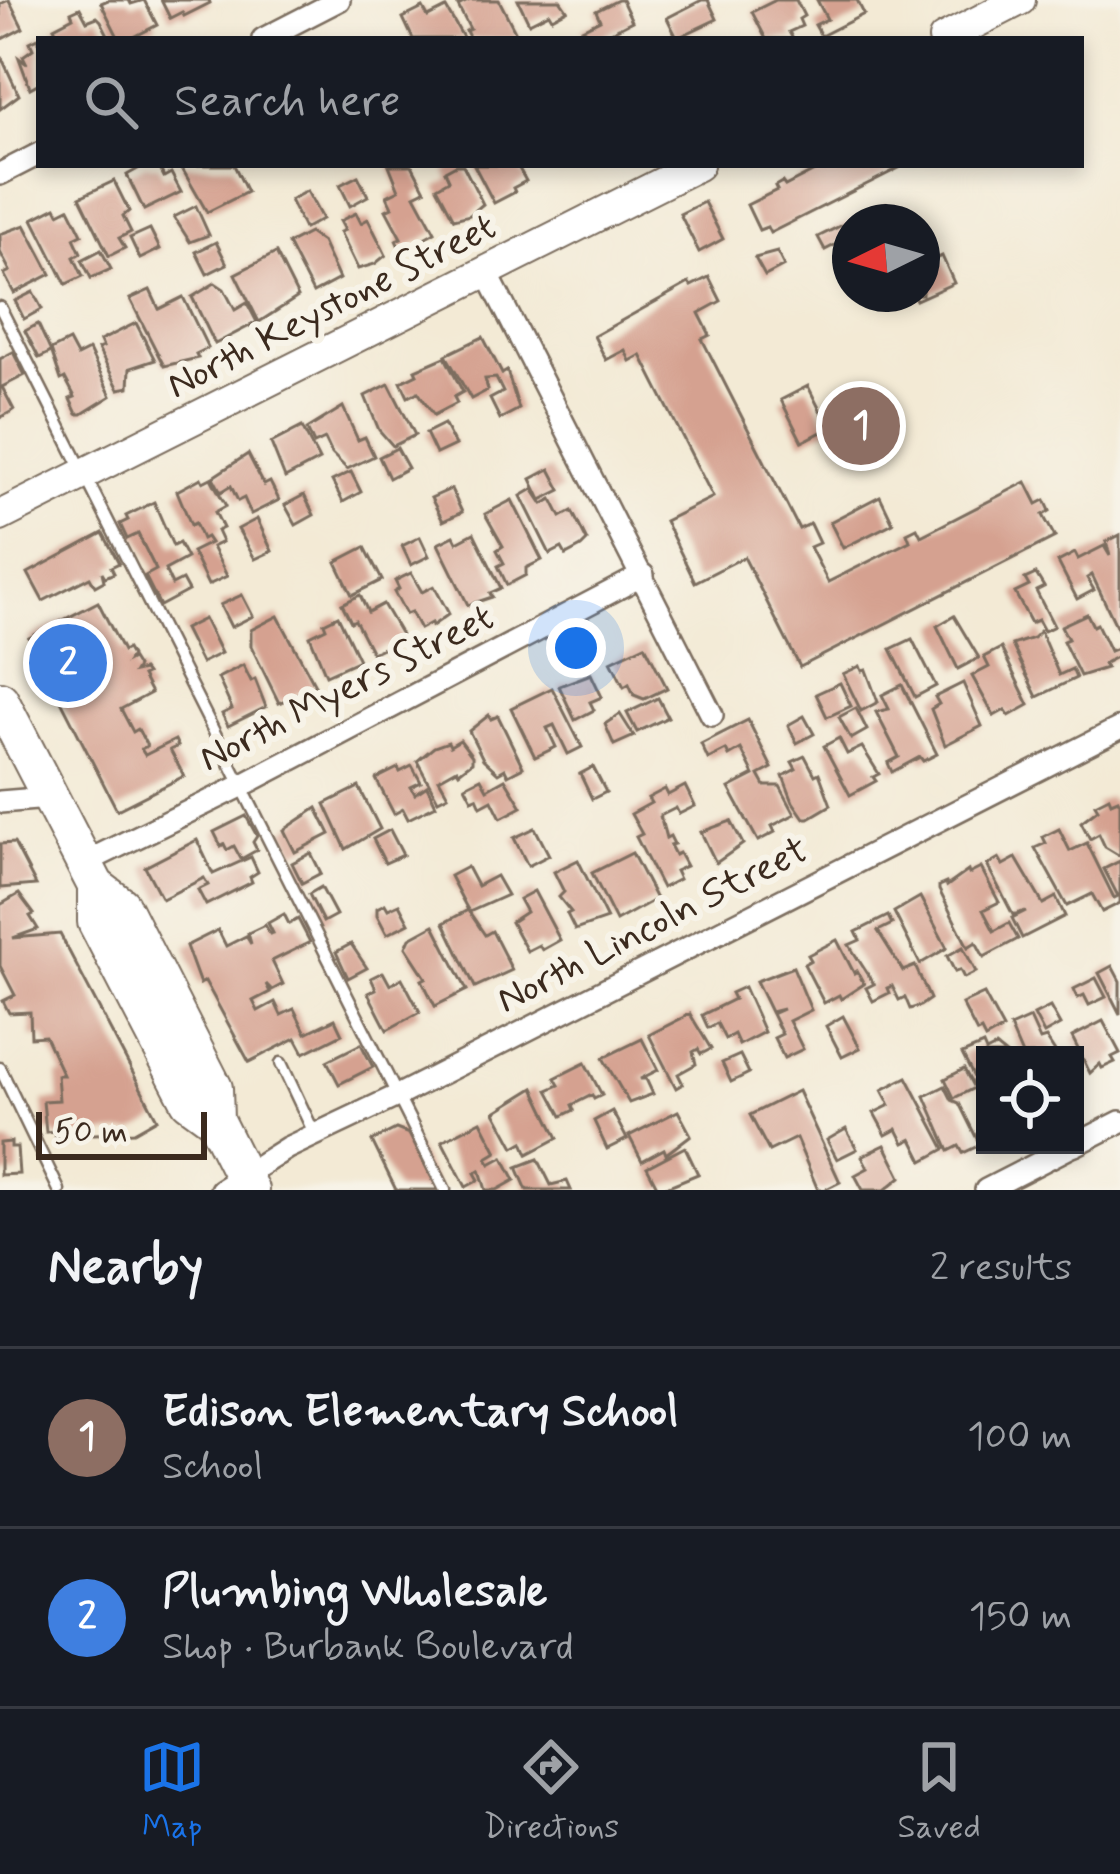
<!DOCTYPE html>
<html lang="en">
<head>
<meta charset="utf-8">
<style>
	:root { --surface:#171b24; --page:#242831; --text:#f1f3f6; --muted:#9ea1a6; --line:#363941; --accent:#1a73e8 }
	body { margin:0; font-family:Mynerve,sans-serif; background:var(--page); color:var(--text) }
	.controls { position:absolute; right:36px; bottom:36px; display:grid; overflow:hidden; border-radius:0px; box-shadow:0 6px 18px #0003 }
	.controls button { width:108px; height:108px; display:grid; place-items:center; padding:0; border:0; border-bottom:3px solid var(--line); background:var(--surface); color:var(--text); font:60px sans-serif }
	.compass { position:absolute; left:832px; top:204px; width:108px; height:108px; border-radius:50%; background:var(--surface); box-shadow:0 6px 18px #0003; rotate:265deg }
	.scale { position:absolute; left:36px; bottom:30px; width:171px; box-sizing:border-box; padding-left:12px; border:6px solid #3b2a1e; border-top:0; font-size:33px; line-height:42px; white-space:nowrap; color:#3b2a1e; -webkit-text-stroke:9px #f7f3e8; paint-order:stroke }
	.you { position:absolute; left:576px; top:648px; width:42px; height:42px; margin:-30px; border:9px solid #fff; border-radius:50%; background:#1a73e8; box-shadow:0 0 0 18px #1a73e833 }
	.badge { display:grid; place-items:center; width:78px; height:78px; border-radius:50%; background:var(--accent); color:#fff; font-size:39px; font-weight:700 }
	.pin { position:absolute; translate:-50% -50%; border:6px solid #fff; box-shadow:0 3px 12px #0006 }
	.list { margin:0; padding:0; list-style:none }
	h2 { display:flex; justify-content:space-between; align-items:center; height:156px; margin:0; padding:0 48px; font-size:51px }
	h2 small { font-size:39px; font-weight:400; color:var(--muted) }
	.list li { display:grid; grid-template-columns:78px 1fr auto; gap:36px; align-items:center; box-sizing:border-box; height:180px; padding:0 48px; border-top:3px solid var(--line) }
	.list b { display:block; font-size:45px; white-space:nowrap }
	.list p { margin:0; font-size:39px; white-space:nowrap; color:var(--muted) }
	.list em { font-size:39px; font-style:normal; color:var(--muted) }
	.icon { flex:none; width:66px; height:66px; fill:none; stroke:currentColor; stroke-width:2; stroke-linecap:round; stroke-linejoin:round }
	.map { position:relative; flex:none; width:1120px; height:1190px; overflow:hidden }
	.search { position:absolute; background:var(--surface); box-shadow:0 6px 18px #0003; left:36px; right:36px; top:36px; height:132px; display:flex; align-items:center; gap:30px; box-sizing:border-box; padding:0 42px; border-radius:0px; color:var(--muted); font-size:45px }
	.sheet { height:516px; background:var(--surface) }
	nav { display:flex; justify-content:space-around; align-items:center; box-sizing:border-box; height:168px; border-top:3px solid var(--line); background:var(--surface); font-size:33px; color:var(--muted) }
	nav a { display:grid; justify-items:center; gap:6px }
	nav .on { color:var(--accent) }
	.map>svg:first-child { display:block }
</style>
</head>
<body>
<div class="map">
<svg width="1120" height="1190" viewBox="0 0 1120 1190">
	<rect width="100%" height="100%" fill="#f7f3e8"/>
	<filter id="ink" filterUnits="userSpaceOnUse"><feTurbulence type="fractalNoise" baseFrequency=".00833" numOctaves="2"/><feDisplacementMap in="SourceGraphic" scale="24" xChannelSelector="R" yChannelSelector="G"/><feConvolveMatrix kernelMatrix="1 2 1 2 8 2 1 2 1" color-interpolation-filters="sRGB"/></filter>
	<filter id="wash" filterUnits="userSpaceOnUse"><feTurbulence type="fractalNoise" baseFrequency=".004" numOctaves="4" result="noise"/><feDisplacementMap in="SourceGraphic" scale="48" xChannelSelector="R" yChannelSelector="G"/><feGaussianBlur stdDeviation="2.7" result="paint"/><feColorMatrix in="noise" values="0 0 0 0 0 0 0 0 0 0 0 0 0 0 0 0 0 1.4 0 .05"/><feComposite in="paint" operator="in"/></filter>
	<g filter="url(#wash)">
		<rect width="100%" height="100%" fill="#f3ead5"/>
		<g id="blocks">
			<g fill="#d5a190">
				<path d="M9 0 23 28 0 40V4Z"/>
				<path d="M108 0H129L131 4 144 0 157 25 130 39H119L101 3Z"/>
				<path d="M161 0H209L210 3 184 16 182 12 170 18Z"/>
				<path d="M470 0H499L519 39H470L466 31 470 29 458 6Z"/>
				<path d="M518 0H560L567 10 552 18 549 13 529 23Z"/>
				<path d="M618 0H622L632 21 597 39H587L582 29 600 20 596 11Z"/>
				<path d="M702 0H708L717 19 677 38 667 18Z"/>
				<path d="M776 0H796L804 16 799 19 802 26 789 32 793 39H766L752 12Z"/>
				<path d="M817 0H857L864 14 821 36 815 25 827 19Z"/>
				<path d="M80 8 87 21 97 17 101 21 110 39H60L54 27 73 17 71 12Z"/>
				<path d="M423 8 428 17 446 8 464 39H413L403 18Z"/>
				<path d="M49 33 52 39H39V83L30 88 19 58 27 64 23 56 33 49 30 42Z"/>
				<path d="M0 54 19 95 0 109Z"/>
				<path d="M145 165H158L164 177 171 173 181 192 144 210 127 175Z"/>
				<path d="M180 165H234L247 192 207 212Z"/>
				<path d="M389 165H412L425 190 415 195 435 232 401 251 396 240 401 238 386 210 392 207 387 196 399 190Z"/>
				<path d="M456 165H463L483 204 470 215 454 219 437 187 449 180 445 171Z"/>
				<path d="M474 165H517L526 181 513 188 515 192 494 203Z"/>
				<path d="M826 165H897L899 168 770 233 767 227 759 230 747 205 777 190 775 186 782 182 785 186Z"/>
				<path d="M358 176 368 196 350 206 340 185Z"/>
				<path d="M114 181 129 211 123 216 131 232 119 238 125 248 109 256 80 197Z"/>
				<path d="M307 191 322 219 304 229 290 200Z"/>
				<path d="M704 202 723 239 699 252 680 214Z"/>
				<path d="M886 203 893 216 881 222H850V237L825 250 818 237Z"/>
				<path d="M196 206 209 235 190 242 174 217Z"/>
				<path d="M56 207 59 213 69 208 82 234 74 238 81 253 74 257 83 276 66 284 33 219Z"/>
				<path d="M356 213 361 223 368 219 386 255 375 264 358 269 340 232 345 230 340 221Z"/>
				<path d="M25 225 51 274 14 293 4 274 10 271 0 252V234Z"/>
				<path d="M150 229 160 249 140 259 130 238Z"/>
				<path d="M309 233 322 242 339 279 313 293 288 244Z"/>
				<path d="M216 242 227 264 207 274 196 252Z"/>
				<path d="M101 250 111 269 91 278 82 260Z"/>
				<path d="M777 252 784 266 765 276 755 258Z"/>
				<path d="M276 253 298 297 259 322 235 274Z"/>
				<path d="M942 256 954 283 916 300 913 294H922V265Z"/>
				<path d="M709 277 721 301 699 313 710 335 702 339 799 529 810 524 819 543 810 547 828 582 910 541 907 533 917 528 921 536 1026 482 1037 504 1045 500 1050 511 1043 515 1055 537 800 667 744 557 695 582 665 521 713 497 641 355 630 361 625 350 606 360 594 336 689 283 691 286Z"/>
				<path d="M215 283 224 289 235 310 247 303 257 322 215 344 192 297Z"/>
				<path d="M150 290 159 309 183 297 208 348 196 354 198 358 164 366 130 299Z"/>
				<path d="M33 292 42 309 24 319 15 301Z"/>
				<path d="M136 323 155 360 130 368 129 387 119 389 98 349 103 347 100 341Z"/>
				<path d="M38 324 51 352 39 358 25 331Z"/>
				<path d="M483 337 502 374 507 371 519 409 500 419 490 399 503 392 496 378 485 379 488 390 471 399 446 355Z"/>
				<path d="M69 341 77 356 89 350 111 396 82 414H77L70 399 75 397 65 378 61 380 51 350Z"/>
				<path d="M13 352 25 375 2 387 14 410 0 418V359Z"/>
				<path d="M445 357 463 392 454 397 457 403 434 415 418 392 408 397 401 382 417 374 415 370Z"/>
				<path d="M389 384 415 435 393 446 379 430 365 396Z"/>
				<path d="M808 386 829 428 802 442 781 400Z"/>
				<path d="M343 407 358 440 365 437 374 456 347 469 332 454 325 439 314 444 307 429Z"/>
				<path d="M444 424 455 445 436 454 426 433Z"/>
				<path d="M302 427 319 460 285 478 271 443Z"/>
				<path d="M397 448 408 468 389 478 379 457Z"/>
				<path d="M248 454 264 485 270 482 279 500 251 514 244 498 238 501 231 486 221 492 213 477Z"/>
				<path d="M550 469 561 490 541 500 531 479Z"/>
				<path d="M351 472 361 492 343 502 332 481Z"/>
				<path d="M201 478 203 482 211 478 226 506 215 512 223 528 217 531 222 542 212 547 227 576 208 585 192 552 210 543 206 537 202 539 195 523 191 525 177 491Z"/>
				<path d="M451 489 462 512 443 521 431 498Z"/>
				<path d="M533 489 543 504 552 499 561 517 572 511 587 541 581 547 566 555 562 548 550 554 521 496Z"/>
				<path d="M304 495 314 515 296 525 285 505Z"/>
				<path d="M880 496 893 523 843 548 830 522Z"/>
				<path d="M512 500 542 560 526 568V575L507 585 498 566 504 563 497 550 503 546 485 514Z"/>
				<path d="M154 502 173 546 179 543 187 558 165 570 172 585 182 580 188 591 160 606 145 576 156 570 138 534 127 539 120 524 128 520 126 516Z"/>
				<path d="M257 519 272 551 255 559 238 529Z"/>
				<path d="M103 533 119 563 111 567 114 573 105 577 102 572 104 581 95 586 90 577 43 601 28 573Z"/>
				<path d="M474 533 501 588 490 593 492 597 468 605 438 544 454 536 457 542Z"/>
				<path d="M1120 535V634L1092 575 1087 578 1094 590 1077 599 1058 562 1075 553 1078 559 1104 546 1110 556 1106 542Z"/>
				<path d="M420 537 429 556 411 565 402 546Z"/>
				<path d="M365 547 382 580 352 595 336 562Z"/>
				<path d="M411 573 422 592 434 586 449 614 432 626 431 623 420 629 411 612 406 614 394 592 399 589 395 581Z"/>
				<path d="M1036 574 1044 587 1036 591 1054 626 1044 631 1038 620 1031 623 1015 593 1029 586 1025 579Z"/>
				<path d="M242 595 253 616 231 627 220 605Z"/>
				<path d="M360 595 368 612 383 604 403 638 372 653 355 620 351 622 342 604Z"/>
				<path d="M98 602 123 651 127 649 131 656 128 661 132 659 137 667 134 672 143 670 146 674 142 676 151 693 121 709 133 732 138 729 147 746 141 749 145 755 175 740 178 746 170 750 184 776 117 810 29 638Z"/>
				<path d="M1087 614 1093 626 1097 624 1110 651 1120 647V655L1103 664 1106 668 1080 676 1063 641 1068 639 1061 626Z"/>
				<path d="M278 616 315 685 279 703 251 646V630Z"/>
				<path d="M338 616 359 660 326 675 310 636 326 628 324 623Z"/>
				<path d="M954 616 979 658 958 669 937 626Z"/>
				<path d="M204 619 221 653 201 663 184 629Z"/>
				<path d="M1040 631 1059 675 1072 669 1076 678 1037 697 1012 645 1033 638Z"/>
				<path d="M912 639 936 686 915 697 891 649Z"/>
				<path d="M645 645 667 688 644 699 634 695 629 684 624 687 611 661Z"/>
				<path d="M1001 648 1029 705 1009 716 1005 710 994 716 972 676 989 667 984 657Z"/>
				<path d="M243 665 251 681 255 679 266 707 228 726 222 714 232 709 218 678Z"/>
				<path d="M860 666 862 671 866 670 878 702 861 711 843 674Z"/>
				<path d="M591 674 602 697 590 702 594 710 575 720 559 686Z"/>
				<path d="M840 683 851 706 827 717 816 694Z"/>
				<path d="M963 683 982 726 945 745 931 709 939 704 935 697Z"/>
				<path d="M902 685 937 754 923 761 920 757 892 772 888 763 899 757 876 712 889 709 882 695Z"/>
				<path d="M552 688 582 747 568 754 554 725 547 728 556 747 535 757 511 708Z"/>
				<path d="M658 698 668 717 637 732 627 713Z"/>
				<path d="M856 708 867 730 851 739 839 717Z"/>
				<path d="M620 714 634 736 614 745 605 724Z"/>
				<path d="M489 715 491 719 498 716 523 767 508 775 505 769 498 773 483 759 469 731Z"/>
				<path d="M804 716 814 734 797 743 788 725Z"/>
				<path d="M748 720 772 768 759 775 765 786H780L795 814 772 826 775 832 758 841 729 788 754 775 741 749 729 756 726 750 708 759 701 744Z"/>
				<path d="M839 738 847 754 862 747 879 774 873 777 876 781 850 795 824 746Z"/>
				<path d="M460 740 472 756V762L459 772 457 769 439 779 448 795 438 800 417 761 434 747 448 742 450 746Z"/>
				<path d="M805 756 815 775 819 773 831 805 809 818H804L793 802 783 776 796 769 792 762Z"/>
				<path d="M412 766 421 782 411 787 415 794 427 786 436 805 408 819 403 809 394 814 376 779 398 768 400 772Z"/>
				<path d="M593 767 606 792 592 799 580 774Z"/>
				<path d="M481 778 487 789 505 779 522 807 501 818 492 800 481 806 477 797 472 799 465 786Z"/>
				<path d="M685 786 695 806 679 814 676 808 660 816 666 838 670 836 674 844 670 845 675 855 679 853 686 866 675 871 679 879 662 888 636 837 642 834 631 814 651 803 648 798 665 789 668 795Z"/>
				<path d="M359 787 380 829 346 849 325 804Z"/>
				<path d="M1109 797 1111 802 1118 799 1120 803V856L1105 847 1099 834 1090 839 1081 822 1098 809 1095 804Z"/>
				<path d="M317 808 330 834 295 852 284 830Z"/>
				<path d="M246 816 257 836 253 842 257 850 241 859 234 846 227 850 224 844 221 846 214 832Z"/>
				<path d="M731 821 743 844 716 863 701 832Z"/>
				<path d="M535 828 549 855 528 866 514 838Z"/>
				<path d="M1059 829 1070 851 1087 843 1114 898 1118 896 1104 869 1120 861V903L1102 912 1092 894 1067 906 1035 848 1046 843 1043 837Z"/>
				<path d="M390 830 403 855 385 863 373 839Z"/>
				<path d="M197 840 213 874 251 857 258 872 250 877 252 882 206 905 198 890 208 885 204 878 162 899 145 867Z"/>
				<path d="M14 843 36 885 0 888V844Z"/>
				<path d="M311 853 321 873 302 883 292 863Z"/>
				<path d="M632 853 656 899 616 921 592 873Z"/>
				<path d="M999 858 1003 865 1016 858 1043 904 1056 897 1065 916 1022 938 1012 918 1026 911 1013 915 987 865Z"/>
				<path d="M578 860 607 919 575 930 567 914 571 912 559 897 564 892 554 872Z"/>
				<path d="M467 867 477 886 496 876 507 895 469 912 450 876Z"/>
				<path d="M981 868 999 902 983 910 994 931 1009 923 1018 939 984 957 976 942 968 947 939 890V886L946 883 947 886 968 871 969 874Z"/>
				<path d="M321 887 336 915 323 922 309 894Z"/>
				<path d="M534 891 560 940 542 950 539 945 527 951 511 922 526 912 519 899Z"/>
				<path d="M19 894 34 914 30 916 38 929 13 938 60 934 157 1119 134 1132 55 1136 54 1131 46 1132 43 1101 59 1100 57 1075H63L45 1036 31 1037 30 1012 9 1013 3 1001 15 995 0 966V905Z"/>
				<path d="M920 897 947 948 920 964 894 912Z"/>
				<path d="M385 904 388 909 399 904 409 923 387 934 377 915V908Z"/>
				<path d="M468 910 485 935 492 931 512 970 475 987 444 923Z"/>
				<path d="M284 914 289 924 298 919 310 942 272 961 283 984 272 990 266 984 270 992 253 1001 258 1011 275 1002 281 1015 294 1009 306 1033 335 1019 342 1034 304 1053 296 1038 249 1062 205 981 200 984 186 946 218 930 226 946 246 936 251 944 248 933 265 925 270 934 273 933 268 923Z"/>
				<path d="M888 916 892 924 878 931 903 971 915 966 930 999 920 1006 910 1009 905 997 899 1000 892 986 887 988 889 993 873 1001 866 988 874 984 849 945 860 940 856 932Z"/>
				<path d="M434 925 467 990 435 1006 422 980 426 978 406 947 410 938Z"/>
				<path d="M837 940 854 973 857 971 864 984 841 999 839 995 824 1003 804 964 811 960 808 955Z"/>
				<path d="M351 944 367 968 348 978 336 952Z"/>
				<path d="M963 947 976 972 964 978 960 970 955 972 947 956Z"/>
				<path d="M1112 966 1120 981V1014L1099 973Z"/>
				<path d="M793 967 811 1010 789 1021 803 1049 784 1058 774 1038 782 1034 772 1014 783 1009 771 1012 756 981Z"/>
				<path d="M383 972 390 985 402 978 420 1012 387 1030 368 993 376 989 371 978Z"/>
				<path d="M1096 978 1106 997 1089 1005 1084 995 1078 998 1074 989Z"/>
				<path d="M744 987 764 1032 739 1045 734 1034 725 1039 717 1023 708 1028 702 1015 734 999 731 993Z"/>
				<path d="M984 994 1003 1029 985 1039 981 1031 977 1033 962 1004Z"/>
				<path d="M1050 1007 1060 1025 1044 1034 1034 1015Z"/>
				<path d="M690 1014 711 1049 701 1054 698 1049 693 1052 696 1064 678 1074 683 1084 676 1088 649 1035Z"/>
				<path d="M843 1016 860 1048 842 1057 826 1026Z"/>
				<path d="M1030 1018 1040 1040 1046 1038 1057 1055H1022L1010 1027Z"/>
				<path d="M1103 1021 1120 1053 1112 1057 1115 1062 1102 1068 1100 1064 1090 1073 1072 1037Z"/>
				<path d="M642 1039 658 1070 640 1079H646L653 1094 629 1103 603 1058Z"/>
				<path d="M361 1044 373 1067 339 1084 327 1061Z"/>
				<path d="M983 1045 986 1052 996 1047 1006 1055H985V1092L982 1093 962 1054Z"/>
				<path d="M740 1055 749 1073 731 1082 722 1063Z"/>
				<path d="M585 1063 602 1095 594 1099 592 1095 572 1105 574 1110 562 1116 548 1090 559 1085 555 1078Z"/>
				<path d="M964 1069 974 1088 954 1098 945 1079Z"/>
				<path d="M907 1077 945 1149 923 1161 912 1139 904 1143 897 1129 886 1135 874 1113 890 1105 882 1090Z"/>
				<path d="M945 1086 952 1100 959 1103 980 1145 963 1153 959 1146 949 1151 925 1096Z"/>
				<path d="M534 1088 558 1138 528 1154 523 1142 514 1147 495 1112Z"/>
				<path d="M798 1091 840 1182 824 1190H818L796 1138 769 1151 750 1115Z"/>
				<path d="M612 1111 627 1139 607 1149 594 1121Z"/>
				<path d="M678 1111 691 1135 666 1154 664 1149 642 1161 629 1136Z"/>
				<path d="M481 1121 497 1152 487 1158 490 1164 503 1157 515 1180 497 1190H486L480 1170 475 1173 479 1180 466 1187 442 1141Z"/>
				<path d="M396 1129 409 1134 438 1190H396L372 1141Z"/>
				<path d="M846 1129 857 1149 837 1159 827 1140Z"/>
				<path d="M11 1142V1147H17L19 1174 0 1175V1143Z"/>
				<path d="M885 1145 901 1177 885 1190H863L855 1175 868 1168 862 1156Z"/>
				<path d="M685 1147 698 1174 659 1190 647 1167Z"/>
				<path d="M538 1159 551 1185 567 1181 571 1190H527L517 1167Z"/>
			</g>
		</g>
	</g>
	<g filter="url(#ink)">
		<use href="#blocks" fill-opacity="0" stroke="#7b6d5e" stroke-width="3"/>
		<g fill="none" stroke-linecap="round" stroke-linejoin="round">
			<g stroke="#7b6d5e" stroke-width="15">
				<g id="lane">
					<path d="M0 307 445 1190"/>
					<path d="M281 1063 315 1135"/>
					<path d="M0 1068 59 1190"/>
				</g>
			</g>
			<g stroke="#7b6d5e" stroke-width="26">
				<g id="street">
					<path d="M263 39 339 0"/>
					<path d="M0 174 39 154"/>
					<path d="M487 273 712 715"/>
					<path d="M0 802 49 798"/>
					<path d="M84 863 241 786 643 575"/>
					<path d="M1075 1145 1120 1122"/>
					<path d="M221 1190 287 1148 397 1096 1120 728"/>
					<path d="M986 1190 1074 1145"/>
				</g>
			</g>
			<g stroke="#7b6d5e" stroke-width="34">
				<g id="secondary">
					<path d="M944 39 1020 0"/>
					<path d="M0 516 698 165"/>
				</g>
			</g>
			<g stroke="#7b6d5e" stroke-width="40">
				<g id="primary">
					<path d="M0 700 96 886 121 905 214 1088 215 1120 250 1190"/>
					<path d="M96 886V922L189 1101 215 1120"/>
				</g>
			</g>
			<use href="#lane" stroke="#fff" stroke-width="10"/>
			<use href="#street" stroke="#fff" stroke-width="21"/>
			<use href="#secondary" stroke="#fff" stroke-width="30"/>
			<use href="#primary" stroke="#fff" stroke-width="36"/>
		</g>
	</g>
	<g text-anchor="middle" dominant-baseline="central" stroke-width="12" stroke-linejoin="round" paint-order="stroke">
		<g font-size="39" fill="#3b2a1e" stroke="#f7f3e8">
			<text transform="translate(332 307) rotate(-27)">North Keystone Street</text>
			<text transform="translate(347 689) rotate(-27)">North Myers Street</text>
			<text transform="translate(653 926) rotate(-27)">North Lincoln Street</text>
		</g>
	</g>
</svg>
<div class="controls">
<button><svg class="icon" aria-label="locate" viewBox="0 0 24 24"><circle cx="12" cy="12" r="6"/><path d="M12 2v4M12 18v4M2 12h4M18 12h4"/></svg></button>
</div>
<svg class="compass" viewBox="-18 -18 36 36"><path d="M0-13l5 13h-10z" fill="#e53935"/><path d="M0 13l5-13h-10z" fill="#9ea1a6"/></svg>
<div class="scale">50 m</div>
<div class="you"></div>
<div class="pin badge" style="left:861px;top:426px;background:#8d6e63">1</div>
<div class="pin badge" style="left:68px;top:663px;background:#3f7fe0">2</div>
<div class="search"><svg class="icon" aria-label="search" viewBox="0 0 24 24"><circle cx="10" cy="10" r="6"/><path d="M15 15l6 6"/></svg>Search here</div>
</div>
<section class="sheet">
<h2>Nearby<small>2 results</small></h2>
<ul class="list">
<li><span class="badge" style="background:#8d6e63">1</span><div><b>Edison Elementary School</b><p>School</p></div><em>100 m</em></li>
<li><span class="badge" style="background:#3f7fe0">2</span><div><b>Plumbing Wholesale</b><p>Shop · Burbank Boulevard</p></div><em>150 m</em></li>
</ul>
</section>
<nav>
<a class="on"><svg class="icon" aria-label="map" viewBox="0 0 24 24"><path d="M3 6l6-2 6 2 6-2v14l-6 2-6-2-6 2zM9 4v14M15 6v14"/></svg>Map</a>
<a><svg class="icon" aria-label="directions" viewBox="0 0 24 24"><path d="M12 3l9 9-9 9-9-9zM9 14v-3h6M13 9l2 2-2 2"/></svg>Directions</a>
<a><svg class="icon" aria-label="saved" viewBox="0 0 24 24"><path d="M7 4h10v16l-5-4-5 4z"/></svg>Saved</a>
</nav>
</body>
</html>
